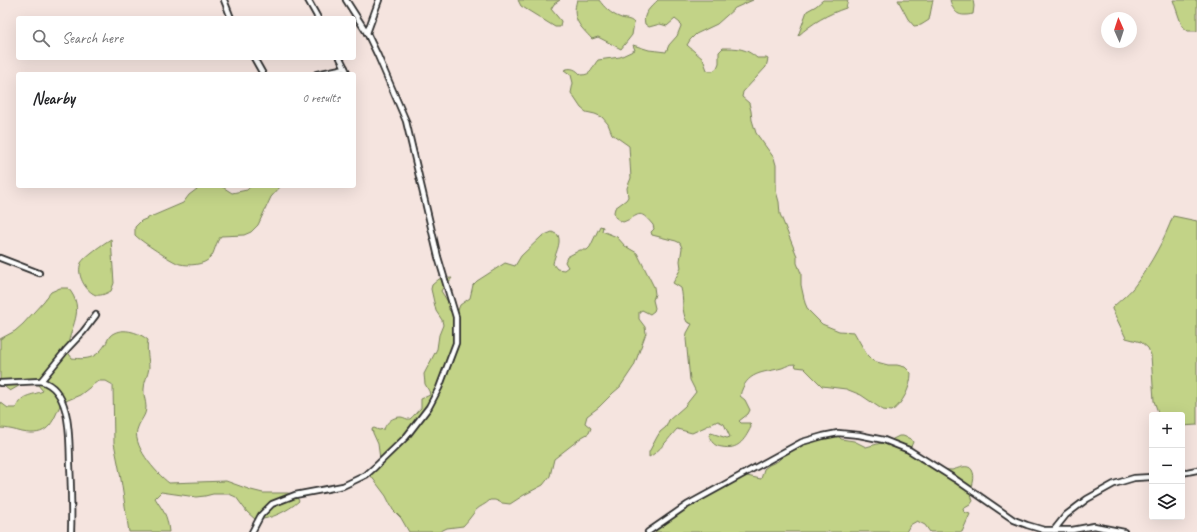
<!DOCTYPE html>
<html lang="en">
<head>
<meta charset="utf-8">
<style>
	:root { --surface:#fff; --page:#f6f6f6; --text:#202124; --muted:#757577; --line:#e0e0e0 }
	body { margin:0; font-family:Caveat,sans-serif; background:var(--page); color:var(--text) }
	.controls { position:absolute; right:12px; bottom:12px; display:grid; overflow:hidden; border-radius:4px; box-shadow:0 4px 16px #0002 }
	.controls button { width:36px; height:36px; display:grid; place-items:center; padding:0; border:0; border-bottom:1px solid var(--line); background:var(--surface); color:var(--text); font:20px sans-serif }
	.compass { position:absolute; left:1101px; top:12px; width:36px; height:36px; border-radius:50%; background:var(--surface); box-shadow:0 4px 16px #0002; rotate:357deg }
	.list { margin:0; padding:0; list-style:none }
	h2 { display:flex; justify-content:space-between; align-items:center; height:52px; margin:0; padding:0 16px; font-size:17px }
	h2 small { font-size:13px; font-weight:400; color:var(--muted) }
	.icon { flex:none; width:22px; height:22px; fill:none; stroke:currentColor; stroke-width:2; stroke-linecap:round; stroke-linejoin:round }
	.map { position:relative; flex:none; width:1197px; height:532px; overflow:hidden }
	.search { position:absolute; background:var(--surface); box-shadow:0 4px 16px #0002; left:16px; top:16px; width:340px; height:44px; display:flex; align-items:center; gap:10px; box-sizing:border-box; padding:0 14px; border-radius:4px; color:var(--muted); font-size:15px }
	.panel { position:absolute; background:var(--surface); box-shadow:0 4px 16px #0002; left:16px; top:72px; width:340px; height:116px; border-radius:4px }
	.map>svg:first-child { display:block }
</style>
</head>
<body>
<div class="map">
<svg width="1197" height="532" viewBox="0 0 1197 532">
	<rect width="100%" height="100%" fill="#f5e4df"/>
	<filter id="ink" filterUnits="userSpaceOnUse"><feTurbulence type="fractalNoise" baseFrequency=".025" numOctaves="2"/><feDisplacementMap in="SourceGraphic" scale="8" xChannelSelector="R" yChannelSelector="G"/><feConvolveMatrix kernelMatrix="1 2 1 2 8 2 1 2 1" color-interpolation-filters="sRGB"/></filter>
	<g filter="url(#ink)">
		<g fill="#c2d387" stroke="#767f59">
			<path d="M518 0H560L554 4 551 9 561 21 560 27H555L521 6Z"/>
			<path d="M577 0H599C604 7 611 14 619 17 625 20 630 18 634 23L632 35 621 49 598 37 592 39C580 26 571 19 577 0Z"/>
			<path d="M658 0H753L735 8 717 24 696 34 690 40 687 45 703 59 707 70 709 71H713L717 68 719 63V52L723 48C737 48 746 48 757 58H766L768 59 766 67 743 92 742 97 749 103 751 111 752 120 756 133 774 158 776 165V191L779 202 780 214 797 256V263L801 273V285L805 303 808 310 822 324 839 331 854 332 867 355 873 361 888 365H897L905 367 911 373C911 387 903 403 892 411L883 410 861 395 846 389 822 386 804 368 796 367 795 364C790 364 787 366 782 368 763 373 746 371 740 396L745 400 750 410 748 414 739 421 741 423H750L751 427C744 441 738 450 722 447 714 446 711 442 709 435L711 433 727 438 730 437 724 424 718 421 692 433 677 429C669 438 659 452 649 457V452L657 437 660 432 666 427 669 420 685 406 696 392 690 380 686 339 687 333 692 324 687 322C681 311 684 299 681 288L673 283 681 268 680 261 682 248 680 243 676 241 652 235 651 232 654 229 653 225C638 207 640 216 623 222L619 220 615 217 614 212 615 208 626 200 628 197 627 188 631 178 629 146 612 134 608 124 602 117 595 114 586 112 581 108 571 93 573 83 571 75 564 70C571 67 576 69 581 75 593 75 591 68 598 60L620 57 635 50 633 45 649 50 666 52 669 45 677 36 681 26 680 23 675 19 667 26 660 24 649 27 645 24C642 14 651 7 658 0Z"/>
			<path d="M823 0H848L846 8C828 14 812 23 798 36L807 11 816 6Z"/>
			<path d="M898 0H933L929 20 921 25 914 26 908 19Z"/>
			<path d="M950 0H973L974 6 973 14C959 17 954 14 950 0Z"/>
			<path d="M1173 0H1197V31H1188L1182 26Z"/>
			<path d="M201 186H221L232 193 247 190 251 186H281L271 197 258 225 251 232 244 235 221 236C215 243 215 253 210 258 204 265 189 266 180 264 174 263 139 240 135 235V227L141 221 183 203 189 195Z"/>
			<path d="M1173 216 1197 221V425L1182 426V415H1159L1154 401 1151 355 1148 348 1141 342 1126 338 1112 309V308C1120 300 1130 293 1136 284 1152 262 1164 240 1173 216Z"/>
			<path d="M600 226 603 227 602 231 617 237 625 246 637 253 654 287 655 294 653 300 655 308 654 311 650 314 642 310 639 312V319L645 327 646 333 634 366 620 387 613 393 599 407 587 416 585 423 591 428 589 433 582 437 554 459 550 476 543 485 524 495 510 504 502 503 495 500H490C485 505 480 506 476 510 472 515 468 521 463 526L447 528 439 532H409L401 518 393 510 386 496 371 476 369 472 380 459 378 444 373 433 372 429 374 428 379 430 384 429C387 422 392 417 401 417 404 417 407 420 410 419 413 417 418 410 421 408V399L430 395 429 391 425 384 424 374 437 349 439 335 443 325 442 320 436 311 431 289 432 285 439 279 452 278C449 283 443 285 441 291L448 302 449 310 452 313H457L460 305 470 298 473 285 477 281 505 263 515 266 521 256 542 236 552 232 558 235C562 244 554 255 553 264L557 269 564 270 568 267 565 262 567 257 580 250H587L590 247Z"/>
			<path d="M111 239 114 283 111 291C107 293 102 296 96 295 85 291 76 274 81 263 84 257 104 243 111 239Z"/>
			<path d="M60 288H68C87 310 69 327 67 351L72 358C88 360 96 358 105 345 107 342 108 338 110 336 120 326 139 332 148 340 146 349 149 359 149 368 148 375 144 382 144 389 143 395 146 401 146 407 146 416 141 419 138 427 130 444 156 473 169 483L226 481 251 490 263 493H287L295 494 299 501C288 511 271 519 256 520L247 512 236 497 229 494H213L205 496 196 497 161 492 155 498C164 513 167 513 169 532H129L120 473 114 443 113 385 106 381H98L80 395 61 403C52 424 48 437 22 432 15 430 7 428 0 428V402L8 408H16C21 394 31 396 43 391L38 385 24 383 10 391 0 383V339L15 331 23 324 44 301 51 292Z"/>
			<path d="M836 433 841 439 854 441 866 447 889 441 899 436H903L911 439 913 442 910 449 917 456 920 462 927 458C933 465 942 470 952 470 957 469 968 463 972 470 976 477 972 485 971 492 971 495 972 498 973 501L970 505 963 509 964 512 970 514 962 532H930L925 525 917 521 910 525 906 532H652L657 527 664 525 668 516 674 511 742 475 761 479 764 469 769 465 778 461 785 454 809 441 821 439Z"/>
		</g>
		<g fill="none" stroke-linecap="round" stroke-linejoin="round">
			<g stroke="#2b2b2b" stroke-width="8">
				<g id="minor">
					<path d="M224 0 231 18"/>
					<path d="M308 0 318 18"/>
					<path d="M367 33 379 0"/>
					<path d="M254 58 263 74"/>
					<path d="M340 58 348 74"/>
					<path d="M317 74 345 68"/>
					<path d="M0 258 39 273"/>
					<path d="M41 381 67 349 83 332 96 315"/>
					<path d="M0 383 41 381C72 390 69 439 70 464 71 487 72 509 71 532"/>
					<path d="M1182 473 1197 470"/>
					<path d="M1054 530 1066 515 1087 499 1114 484 1134 478 1152 477"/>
					<path d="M252 532 261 515 272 504 295 495 343 486 366 475 375 467 406 437 429 407 439 388 456 343V317L438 257 406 121 378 56 367 33 346 0"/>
					<path d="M648 532 687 505 780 454 802 442 823 436 838 433 859 435 884 440 909 450 955 479 1014 520 1027 525 1044 530H1072L1094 526 1124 532"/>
				</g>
			</g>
			<use href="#minor" stroke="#fff" stroke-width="4.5"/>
		</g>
	</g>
</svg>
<div class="controls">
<button>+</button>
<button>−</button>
<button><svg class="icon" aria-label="layers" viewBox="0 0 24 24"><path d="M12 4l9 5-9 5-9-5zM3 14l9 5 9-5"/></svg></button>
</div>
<svg class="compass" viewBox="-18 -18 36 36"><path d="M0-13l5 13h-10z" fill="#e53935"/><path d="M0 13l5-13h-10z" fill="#757577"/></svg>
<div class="search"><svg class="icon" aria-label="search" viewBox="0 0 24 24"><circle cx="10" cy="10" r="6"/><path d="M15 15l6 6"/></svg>Search here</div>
<section class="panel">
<h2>Nearby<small>0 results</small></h2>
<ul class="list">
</ul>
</section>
</div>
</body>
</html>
